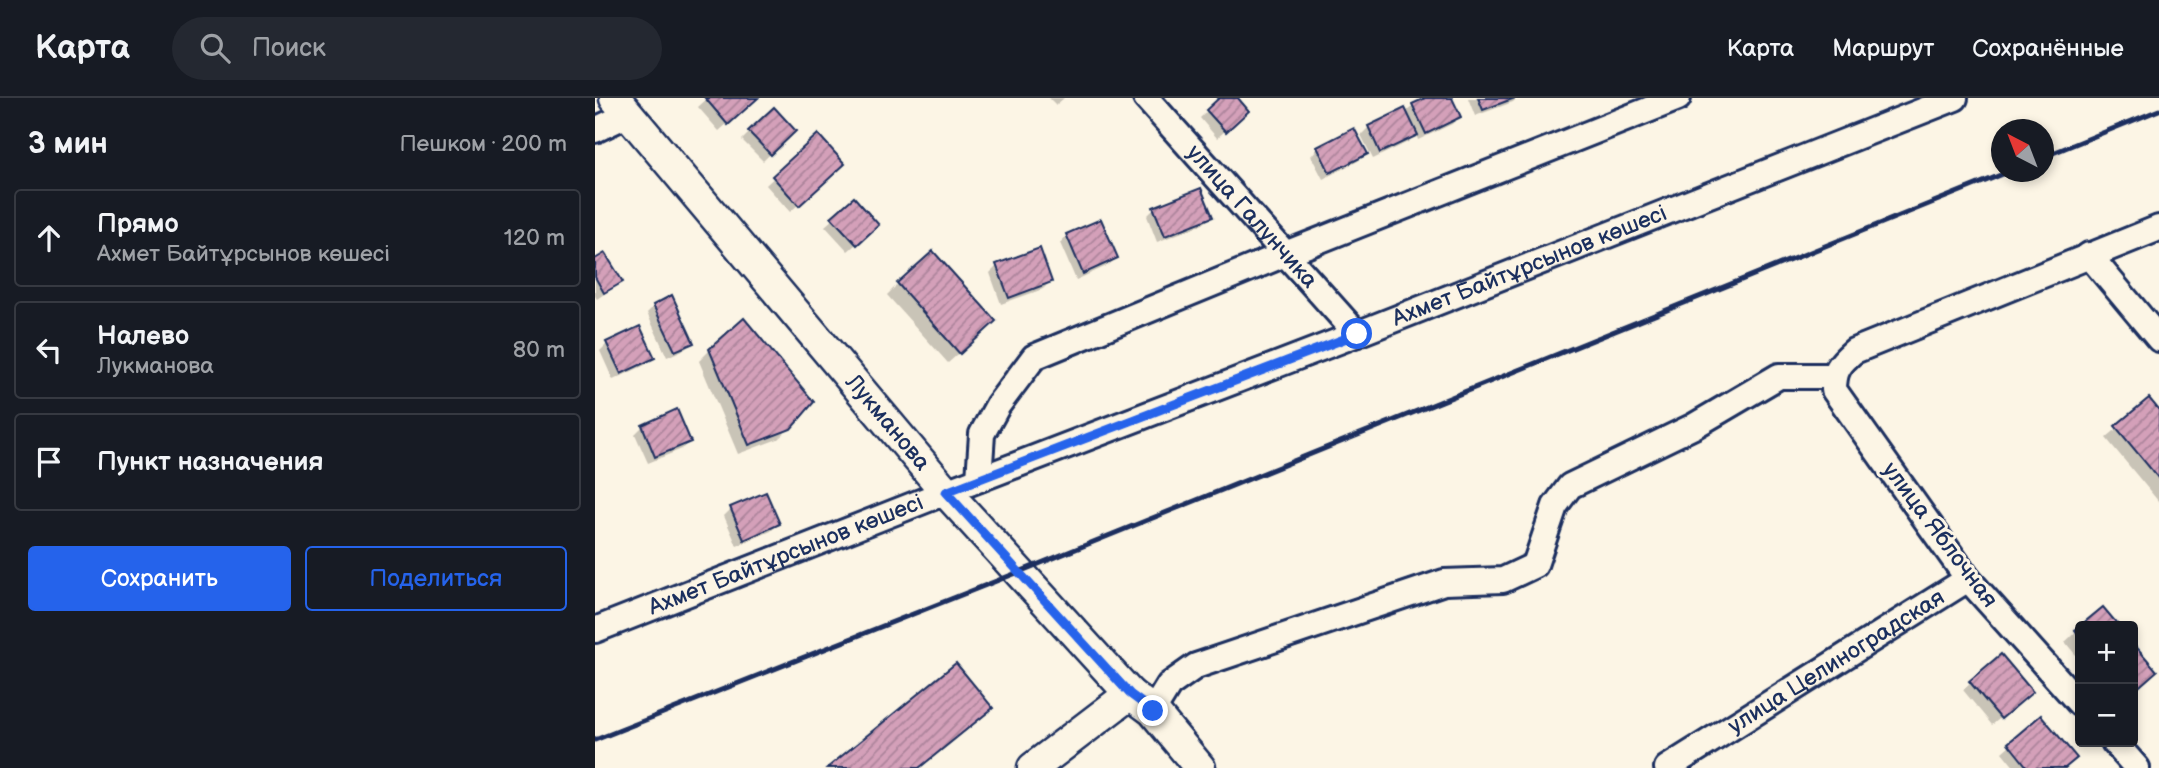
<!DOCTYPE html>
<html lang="ru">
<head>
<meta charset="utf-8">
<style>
	:root { --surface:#171b24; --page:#242831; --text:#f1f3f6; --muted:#9ea1a6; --line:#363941; --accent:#2563eb }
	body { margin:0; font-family:"Balsamiq Sans",sans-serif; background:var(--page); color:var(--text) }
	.controls { position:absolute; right:21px; bottom:21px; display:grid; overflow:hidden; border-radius:7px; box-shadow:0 4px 10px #0003 }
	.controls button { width:63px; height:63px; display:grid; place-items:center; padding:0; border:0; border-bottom:2px solid var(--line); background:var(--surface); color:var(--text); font:35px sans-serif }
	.compass { position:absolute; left:1396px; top:21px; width:63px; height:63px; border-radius:50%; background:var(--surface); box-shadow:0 4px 10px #0003; rotate:318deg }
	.stop { position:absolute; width:21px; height:21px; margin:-16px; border:5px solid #2563eb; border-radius:50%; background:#fff }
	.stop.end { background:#2563eb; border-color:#fff; box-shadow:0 2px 7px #0008 }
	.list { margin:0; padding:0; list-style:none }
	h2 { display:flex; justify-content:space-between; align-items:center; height:91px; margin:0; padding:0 28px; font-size:30px }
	h2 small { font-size:23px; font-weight:400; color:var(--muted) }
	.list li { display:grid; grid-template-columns:46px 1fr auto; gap:21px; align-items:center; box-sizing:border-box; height:98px; margin:0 14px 14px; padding:0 14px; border:2px solid var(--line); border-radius:7px }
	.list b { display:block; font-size:26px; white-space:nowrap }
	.list p { margin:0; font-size:23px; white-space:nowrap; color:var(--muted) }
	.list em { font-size:23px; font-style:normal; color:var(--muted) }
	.actions { display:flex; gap:14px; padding:21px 28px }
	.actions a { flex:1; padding:16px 0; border:2px solid var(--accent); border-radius:7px; text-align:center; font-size:24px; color:var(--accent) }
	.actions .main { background:var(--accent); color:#fff }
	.icon { flex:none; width:38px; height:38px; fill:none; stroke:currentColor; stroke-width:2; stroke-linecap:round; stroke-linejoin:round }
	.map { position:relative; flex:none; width:1564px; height:670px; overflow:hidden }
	header { display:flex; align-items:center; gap:42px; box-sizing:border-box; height:98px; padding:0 35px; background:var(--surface); border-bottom:2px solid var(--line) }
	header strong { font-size:33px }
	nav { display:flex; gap:38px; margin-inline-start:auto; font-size:24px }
	.search { width:490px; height:63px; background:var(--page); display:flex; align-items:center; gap:18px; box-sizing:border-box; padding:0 24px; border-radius:38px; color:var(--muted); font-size:26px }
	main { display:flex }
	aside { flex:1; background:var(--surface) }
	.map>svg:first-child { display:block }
</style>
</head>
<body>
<header>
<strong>Карта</strong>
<div class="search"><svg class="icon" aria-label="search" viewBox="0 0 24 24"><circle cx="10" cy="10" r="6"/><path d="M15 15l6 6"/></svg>Поиск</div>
<nav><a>Карта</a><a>Маршрут</a><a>Сохранённые</a></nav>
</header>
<main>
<aside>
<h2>3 мин<small>Пешком · 200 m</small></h2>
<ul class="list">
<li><svg class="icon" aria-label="ahead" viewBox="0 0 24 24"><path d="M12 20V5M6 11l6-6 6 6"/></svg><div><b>Прямо</b><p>Ахмет Байтұрсынов көшесі</p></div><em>120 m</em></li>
<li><svg class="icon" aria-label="left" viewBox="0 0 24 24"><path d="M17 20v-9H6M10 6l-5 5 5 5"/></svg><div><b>Налево</b><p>Лукманова</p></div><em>80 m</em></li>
<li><svg class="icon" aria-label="arrive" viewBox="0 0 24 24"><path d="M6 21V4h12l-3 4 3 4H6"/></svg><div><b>Пункт назначения</b></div></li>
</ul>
<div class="actions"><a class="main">Сохранить</a><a>Поделиться</a></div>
</aside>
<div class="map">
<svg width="1564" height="670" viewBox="0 0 1564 670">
	<defs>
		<pattern id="building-hatch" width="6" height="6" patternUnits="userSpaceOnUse" patternTransform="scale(1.75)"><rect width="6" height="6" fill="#d4a0b9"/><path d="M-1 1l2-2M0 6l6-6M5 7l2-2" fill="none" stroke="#ab839a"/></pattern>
	</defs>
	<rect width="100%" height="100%" fill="#fcf5e5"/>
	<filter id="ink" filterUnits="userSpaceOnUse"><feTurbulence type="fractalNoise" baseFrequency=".0143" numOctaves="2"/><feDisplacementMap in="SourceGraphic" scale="14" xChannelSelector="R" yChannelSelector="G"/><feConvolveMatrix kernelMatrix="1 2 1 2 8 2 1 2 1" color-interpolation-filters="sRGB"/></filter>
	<g filter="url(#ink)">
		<g fill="#0003">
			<path d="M113 0H161L124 33 103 9Z"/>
			<path d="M454 0H469L461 7Z"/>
			<path d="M626 0H640L645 20 622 40 605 20Z"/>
			<path d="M834 0H855L864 18 857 26 823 42 821 36 813 44 778 61 766 37 774 29 810 15 818 8Z"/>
			<path d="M873 0H922L918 4 880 18Z"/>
			<path d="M178 11 199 33 168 63 147 42Z"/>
			<path d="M223 39 241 73 195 114 171 87Z"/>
			<path d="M723 50 771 56 763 63 728 81 716 58Z"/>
			<path d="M559 111 616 119 608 126 562 144 552 118Z"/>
			<path d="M238 121 274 135 253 153 230 128Z"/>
			<path d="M472 137 521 160 514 167 481 182 465 145Z"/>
			<path d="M0 163 26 184 2 201 0 198Z"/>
			<path d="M402 168 455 184 448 191 406 206 395 175Z"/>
			<path d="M303 186 388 234 353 265 292 197Z"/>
			<path d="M59 208 97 244 90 251 72 259 52 215Z"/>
			<path d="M12 246 58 259 50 267 18 282 5 253Z"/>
			<path d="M115 252 195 330 183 341 143 356 104 263Z"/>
			<path d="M1554 303 1564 315V404L1511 340Z"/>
			<path d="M48 328 94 343 87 351 53 365 40 336Z"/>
			<path d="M136 411 183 426 176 433 142 448 129 418Z"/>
			<path d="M1485 530V562L1470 544Z"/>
			<path d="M1406 559 1428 601 1397 627 1368 592Z"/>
			<path d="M395 610 325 670H235Z"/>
			<path d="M1446 620 1469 670H1420L1407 654Z"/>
		</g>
		<g fill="url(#building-hatch)" stroke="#1b2f5e" stroke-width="2">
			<path d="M110 0H163L133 27Z"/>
			<path d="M624 0H643L654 13 631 34 611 12Z"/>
			<path d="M830 0H857L866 19 831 36 817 6Z"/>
			<path d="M883 0H920L888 12Z"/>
			<path d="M179 9 201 33 176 57 153 33Z"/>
			<path d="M810 10 823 37 785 55 773 28Z"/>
			<path d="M759 30 773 56 735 75 722 49Z"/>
			<path d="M223 36 250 66 204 108 177 78Z"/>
			<path d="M606 90 618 119 570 138 558 109Z"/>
			<path d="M259 99 284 127 262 147 236 119Z"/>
			<path d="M506 121 523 160 488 176 471 136Z"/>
			<path d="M445 150 457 184 414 200 401 166Z"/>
			<path d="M338 153 401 223 365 256 302 185Z"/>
			<path d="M10 155 28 184 9 195 0 179V161Z"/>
			<path d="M77 197 99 245 80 253 58 207Z"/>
			<path d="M149 220 219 304 196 331 154 347 114 251Z"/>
			<path d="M45 228 60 260 26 276 11 244Z"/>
			<path d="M1554 300 1564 312V381L1520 328Z"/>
			<path d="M82 311 96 344 60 359 47 327Z"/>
			<path d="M171 394 185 426 149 442 135 409Z"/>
			<path d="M1508 509 1524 528H1485V539L1480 532Z"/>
			<path d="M1538 545 1562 573 1538 594Z"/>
			<path d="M1406 556 1438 594 1406 621 1374 583Z"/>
			<path d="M361 565 398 610 324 670H232Z"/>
			<path d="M1446 617 1482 660 1470 670H1433L1413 645Z"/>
		</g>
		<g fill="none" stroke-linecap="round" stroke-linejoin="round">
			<g stroke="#1b2f5e" stroke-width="30">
				<g id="minor">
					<path id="s1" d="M551 0 762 236"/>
					<path d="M0 32 34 16"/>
					<path d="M1494 157 1564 241"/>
					<path d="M384 381 387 336 403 307 439 259 690 156 1083 0"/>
					<path id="s2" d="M0 532 351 394 762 236 1360 0"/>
					<path d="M1485 606 1373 481 1239 292C1239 272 1244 266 1259 253L1564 130"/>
					<path d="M558 613 574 587 601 568 849 484 908 482 940 467 960 408 975 388 1099 328 1184 278H1239"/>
					<path d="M1519 644 1542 670"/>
					<path id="s3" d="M1072 670 1373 481"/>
				</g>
			</g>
			<g stroke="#1b2f5e" stroke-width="35">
				<g id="tertiary">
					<path id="s4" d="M20 0 351 394 535 596 558 613 605 670"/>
					<path d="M438 670 535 596"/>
				</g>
			</g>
			<use href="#minor" stroke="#fcf5e5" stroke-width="24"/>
			<use href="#tertiary" stroke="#fcf5e5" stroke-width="30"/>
			<g stroke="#1b2f5e" stroke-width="5">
				<path d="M1448 59 1564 12"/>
				<path d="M0 642 424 474 1413 74"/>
			</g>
		</g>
	</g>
	<g fill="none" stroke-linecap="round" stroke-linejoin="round" filter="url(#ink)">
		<path stroke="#2563eb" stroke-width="9" d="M558 613 535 596 351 394 762 236"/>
	</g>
	<g text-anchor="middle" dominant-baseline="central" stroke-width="6" stroke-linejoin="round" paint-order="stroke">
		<g font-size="23" fill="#1b2f5e" stroke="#fcf5e5">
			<text stroke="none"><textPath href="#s1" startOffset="159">улица Галунчика</textPath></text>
			<text stroke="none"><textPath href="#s2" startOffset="1003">Ахмет Байтұрсынов көшесі</textPath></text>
			<text stroke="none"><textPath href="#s4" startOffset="424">Лукманова</textPath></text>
			<text transform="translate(1345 437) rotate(53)">улица Яблочная</text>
			<text stroke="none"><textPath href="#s2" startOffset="205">Ахмет Байтұрсынов көшесі</textPath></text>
			<text stroke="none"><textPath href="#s3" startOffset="200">улица Целиноградская</textPath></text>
		</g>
	</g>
</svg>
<div class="controls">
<button>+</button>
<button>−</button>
</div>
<svg class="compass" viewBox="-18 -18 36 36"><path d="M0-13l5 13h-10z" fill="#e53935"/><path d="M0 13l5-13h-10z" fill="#9ea1a6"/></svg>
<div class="stop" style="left:762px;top:236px"></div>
<div class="stop end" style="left:558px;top:613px"></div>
</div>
</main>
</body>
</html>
